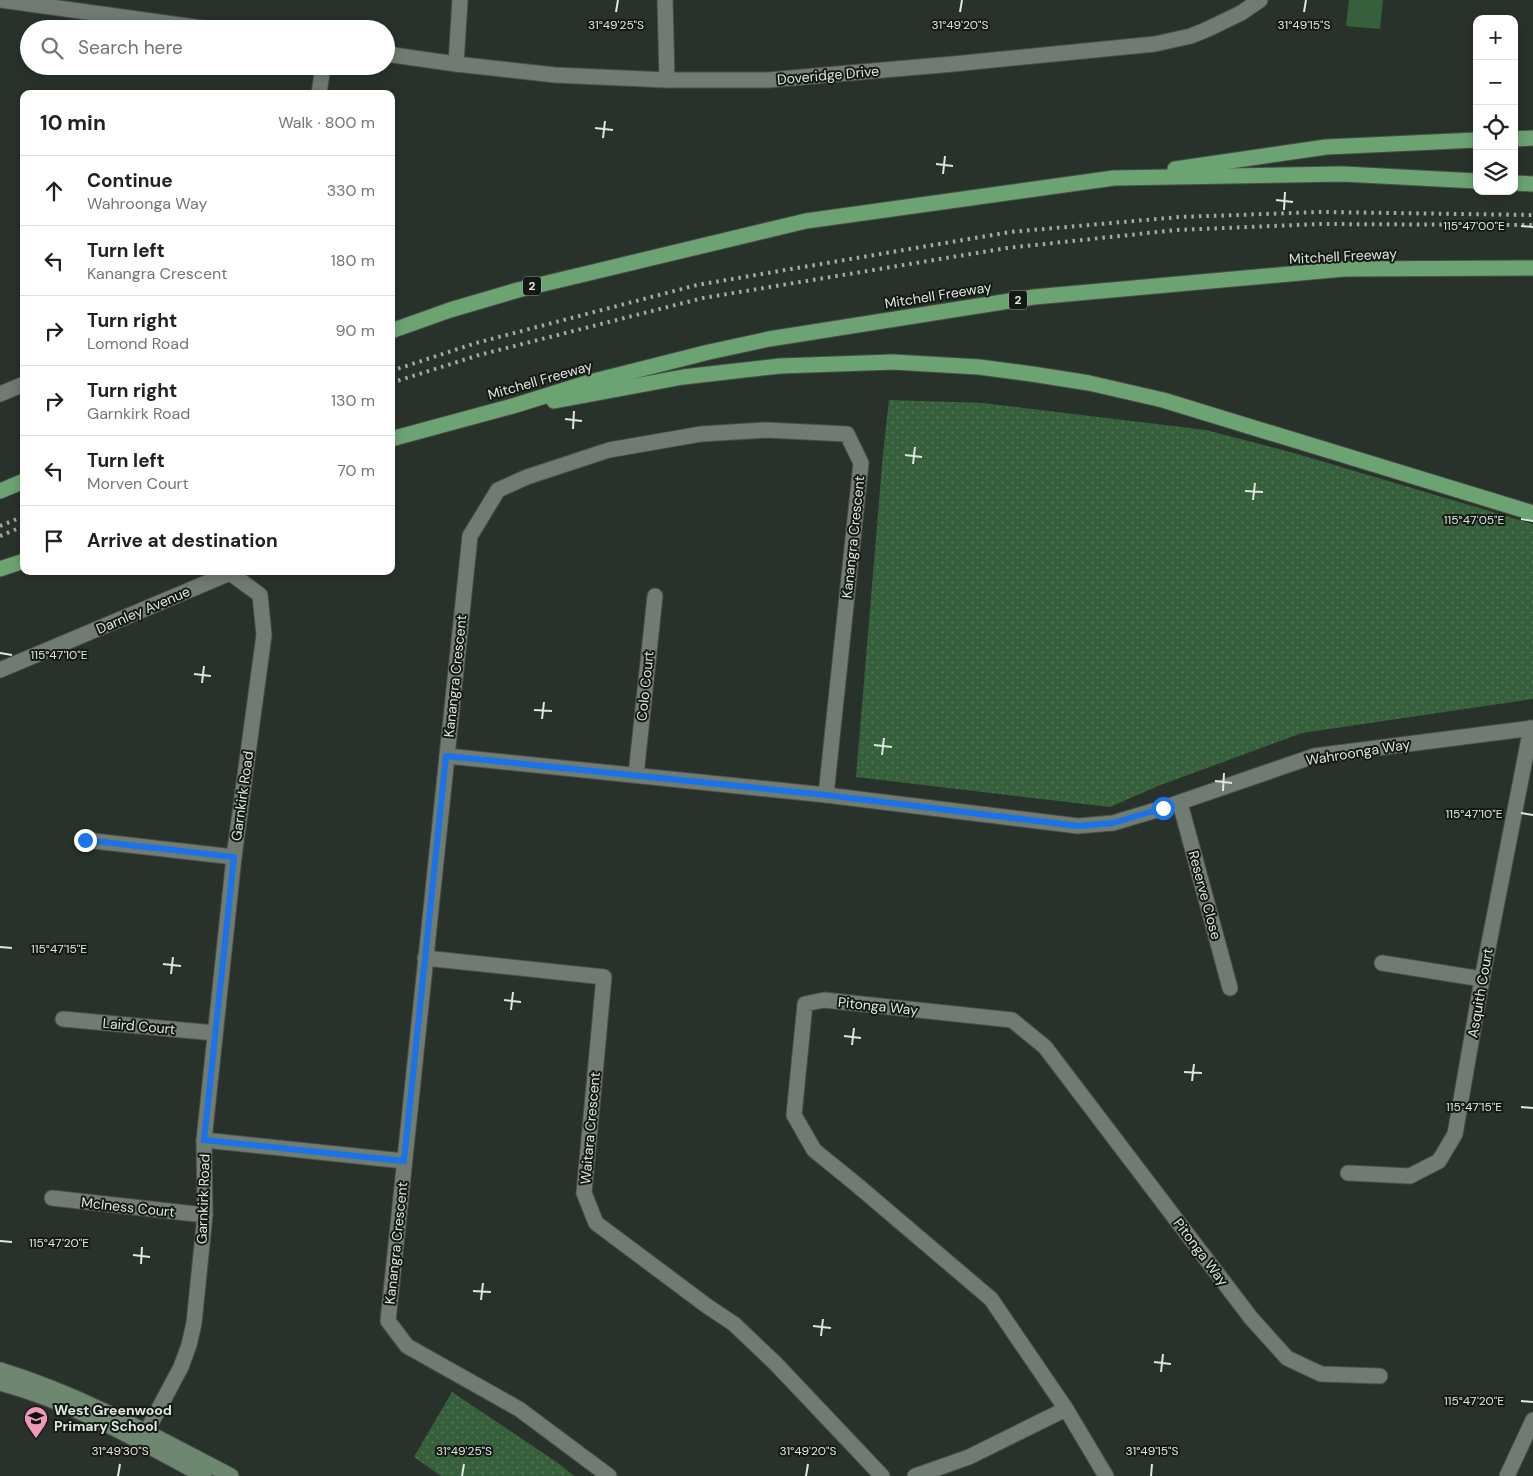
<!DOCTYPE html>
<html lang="en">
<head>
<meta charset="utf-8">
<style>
	:root { --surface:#fff; --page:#f2f2f2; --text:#202124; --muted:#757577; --line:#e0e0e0 }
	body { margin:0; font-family:"DM Sans",sans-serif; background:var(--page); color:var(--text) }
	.controls { position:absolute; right:15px; top:15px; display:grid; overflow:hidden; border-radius:10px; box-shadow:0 2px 12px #0003 }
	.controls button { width:45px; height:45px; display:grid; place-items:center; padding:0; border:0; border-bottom:1px solid var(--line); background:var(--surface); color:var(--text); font:25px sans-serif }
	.stop { position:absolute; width:15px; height:15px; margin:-11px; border:4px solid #1a73e8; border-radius:50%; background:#fff }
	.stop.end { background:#1a73e8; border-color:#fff; box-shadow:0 1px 5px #0008 }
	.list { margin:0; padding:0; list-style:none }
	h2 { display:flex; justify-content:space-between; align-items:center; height:65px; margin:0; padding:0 20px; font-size:21px }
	h2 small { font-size:16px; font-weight:400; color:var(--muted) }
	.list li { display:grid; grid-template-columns:32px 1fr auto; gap:15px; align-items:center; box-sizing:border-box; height:70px; padding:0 20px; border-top:1px solid var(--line) }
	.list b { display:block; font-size:19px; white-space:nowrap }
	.list p { margin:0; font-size:16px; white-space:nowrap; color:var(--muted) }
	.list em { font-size:16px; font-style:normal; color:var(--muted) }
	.icon { flex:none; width:28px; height:28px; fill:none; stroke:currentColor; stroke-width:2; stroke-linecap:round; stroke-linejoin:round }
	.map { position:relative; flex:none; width:1533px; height:1476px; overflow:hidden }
	.search { position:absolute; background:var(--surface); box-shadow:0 2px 12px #0003; left:20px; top:20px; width:375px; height:55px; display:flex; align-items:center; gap:12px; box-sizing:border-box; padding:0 18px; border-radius:28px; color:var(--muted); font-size:19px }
	.panel { position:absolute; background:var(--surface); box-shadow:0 2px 12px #0003; left:20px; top:90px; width:375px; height:485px; border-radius:10px }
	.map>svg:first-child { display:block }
</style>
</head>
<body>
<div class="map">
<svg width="1533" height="1476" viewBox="0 0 1533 1476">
	<defs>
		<pattern id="green-dots" width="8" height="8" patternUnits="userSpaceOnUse" patternTransform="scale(1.25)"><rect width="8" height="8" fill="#36603c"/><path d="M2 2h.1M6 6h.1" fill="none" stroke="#537758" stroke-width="1.8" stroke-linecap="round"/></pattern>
	</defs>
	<rect width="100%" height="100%" fill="#29322a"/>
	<g fill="url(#green-dots)">
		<path d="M889 400 983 403 1206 430 1294 453 1533 524V699L1302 733 1158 786 1110 807 856 777 883 454Z"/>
		<path d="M452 1392 558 1463 574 1476H441L414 1457Z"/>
	</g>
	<path fill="#36603c" d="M1349 0H1383L1380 29 1346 26Z"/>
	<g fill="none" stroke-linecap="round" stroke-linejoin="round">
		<g stroke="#484f48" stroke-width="17">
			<g id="street">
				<path d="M1 0 209 29"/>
				<path d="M665 0 667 80"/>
				<path d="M386 54 456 64 555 75 667 80H768L953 64 1155 44 1191 36 1208 29 1241 13 1260 0"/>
				<path d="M456 64 460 0"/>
				<path d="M319 94 323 66"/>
				<path d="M0 394 24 384"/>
				<path d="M0 670 230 573 260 595 264 635 234 857 204 1140 205 1215 194 1323 189 1345 181 1367 141 1442"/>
				<path d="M447 756 826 795 1078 826 1113 823 1163 808 1314 756 1533 728"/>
				<path d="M636 775 655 596"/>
				<path d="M1180 803 1230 988"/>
				<path d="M85 840 234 857"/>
				<path d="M425 958 604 977 584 1193 596 1223 707 1306 734 1324 776 1364 882 1476"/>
				<path d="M1382 963 1482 979"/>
				<path d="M63 1019 215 1033"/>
				<path d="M204 1140 404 1161"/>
				<path d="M1348 1173 1410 1176 1439 1161 1455 1134 1482 979 1531 728"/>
				<path d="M52 1198 205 1215"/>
				<path d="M609 1476 519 1409 407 1346 388 1321 470 536 498 490 527 477 609 450 701 434 766 430 847 434 861 463 826 795"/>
				<path d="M915 1476 969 1457 1066 1409"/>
				<path d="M1106 1476 1066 1409 991 1299 857 1185 814 1150 794 1115 805 1004 824 1000 1012 1020 1045 1047 1251 1318 1287 1358 1321 1374 1380 1376"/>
				<path d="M1507 1476 1533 1420"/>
			</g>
		</g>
		<g stroke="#484f48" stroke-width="17">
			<g id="secondary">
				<path d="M0 1370C82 1395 156 1437 231 1476"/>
				<path d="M0 1383C72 1402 139 1441 204 1476"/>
			</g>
		</g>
		<g stroke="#484f48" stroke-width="17">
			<g id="highway">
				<path d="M1514 139 1533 138"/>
				<path d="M1175 169 1326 147 1477 140"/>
				<path d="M1514 183 1533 184"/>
				<path d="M391 331 450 310 518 290 806 221 1114 178 1343 174 1477 181"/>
				<path d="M554 401 683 377 780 366 893 362 979 367 1032 374 1089 383 1163 400 1533 513"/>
				<path d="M391 439 513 406 590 382 709 352 769 339 1034 297 1344 269 1533 268"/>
				<path d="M0 491 24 481"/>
				<path d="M0 569 24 561"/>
			</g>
		</g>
		<use href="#street" stroke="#707b71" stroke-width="15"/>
		<use href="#secondary" stroke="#6e8771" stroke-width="15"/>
		<use href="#highway" stroke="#6ba472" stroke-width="15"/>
		<g stroke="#a3aaa3" stroke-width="4" stroke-dasharray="2.5 5" stroke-linecap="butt">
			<path d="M391 371 476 343 697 285 1010 232 1179 217 1321 212 1533 215"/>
			<path d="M391 383 479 355 703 298 1007 248 1176 230 1320 224 1533 225"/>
			<path d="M0 526 24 516"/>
			<path d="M0 536 24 526"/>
		</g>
	</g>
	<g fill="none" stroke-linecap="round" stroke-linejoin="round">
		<path stroke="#1a73e8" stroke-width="6" d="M85 840 234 857 204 1140 404 1161 446 756 826 795 1078 826 1113 823 1163 808"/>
	</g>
	<path fill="none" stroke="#e0e6e0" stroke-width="2" d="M616 12 618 0M960 12 962 0M1304 12 1306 0M595 128 613 130M603 138 605 121M936 164 953 166M943 174 945 156M1276 200 1293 202M1284 210 1285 192M1521 226 1533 227M565 419 582 421M573 429 574 411M905 455 922 457M913 464 915 447M1245 491 1263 492M1253 500 1255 483M1521 519 1533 521M0 653 12 655M194 674 211 676M202 683 204 666M534 710 552 711M542 719 544 702M874 745 892 747M882 755 884 738M1215 781 1232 783M1223 791 1224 773M1521 813 1533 815M0 947 12 948M163 964 181 966M171 974 173 957M504 1000 521 1002M511 1010 513 992M844 1036 861 1038M852 1045 854 1028M1184 1072 1202 1073M1192 1081 1194 1064M1521 1107 1533 1108M0 1241 12 1242M133 1255 150 1257M141 1264 142 1247M473 1291 491 1292M481 1300 483 1283M813 1326 831 1328M821 1336 823 1319M1154 1362 1171 1364M1161 1372 1163 1354M1521 1401 1533 1402M118 1476 120 1464M462 1476 464 1464M806 1476 808 1464M1151 1476 1152 1464"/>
	<defs>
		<g id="school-pin" transform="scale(1.25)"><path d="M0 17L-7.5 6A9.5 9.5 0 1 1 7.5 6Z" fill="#ef9ab8" stroke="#151915"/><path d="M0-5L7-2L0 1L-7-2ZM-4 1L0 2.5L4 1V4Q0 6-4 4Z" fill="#111"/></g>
	</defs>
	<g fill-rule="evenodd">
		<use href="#school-pin" x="36" y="1418"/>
	</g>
	<g text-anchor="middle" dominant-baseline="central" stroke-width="4" stroke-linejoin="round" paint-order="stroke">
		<g fill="#151915" stroke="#a3a8a3" stroke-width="1">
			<rect x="523" y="276.5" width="18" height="19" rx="4"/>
			<rect x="1009" y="290.5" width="18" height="19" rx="4"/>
		</g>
		<g font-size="12" font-weight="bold" fill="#e0e6e0">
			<text x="532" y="286">2</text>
			<text x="1018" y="300">2</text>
		</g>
		<g font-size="14" fill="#e0e6e0" stroke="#151915">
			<text transform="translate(828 75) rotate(-5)">Doveridge Drive</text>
			<text transform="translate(1343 256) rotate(-3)">Mitchell Freeway</text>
			<text transform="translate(938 295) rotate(-9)">Mitchell Freeway</text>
			<text transform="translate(540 380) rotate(-16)">Mitchell Freeway</text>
			<text transform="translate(853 537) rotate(-84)">Kanangra Crescent</text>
			<text transform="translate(143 610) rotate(-23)">Darnley Avenue</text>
			<text transform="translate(455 676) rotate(-84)">Kanangra Crescent</text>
			<text transform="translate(645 686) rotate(-84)">Colo Court</text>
			<text transform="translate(1358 752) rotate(-9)">Wahroonga Way</text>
			<text transform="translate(242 796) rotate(-82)">Garnkirk Road</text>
			<text transform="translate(1205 895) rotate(75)">Reserve Close</text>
			<text transform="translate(1480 993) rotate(-80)">Asquith Court</text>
			<text transform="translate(878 1006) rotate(6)">Pitonga Way</text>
			<text transform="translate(139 1026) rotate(5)">Laird Court</text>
			<text transform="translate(590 1128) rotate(-85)">Waitara Crescent</text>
			<text transform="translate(203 1199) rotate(-88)">Garnkirk Road</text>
			<text transform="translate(128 1207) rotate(6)">McIness Court</text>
			<text transform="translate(396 1243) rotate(-84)">Kanangra Crescent</text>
			<text transform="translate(1201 1252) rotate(53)">Pitonga Way</text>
		</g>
		<g font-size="14" font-weight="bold" fill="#e0e6e0" stroke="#151915" text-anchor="start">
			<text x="54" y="1410">West Greenwood<tspan x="54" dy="16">Primary School</tspan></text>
		</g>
	</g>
	<g font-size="12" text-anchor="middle" fill="#e0e6e0" stroke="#151915" stroke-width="4" stroke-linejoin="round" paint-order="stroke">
		<text x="616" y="29">31°49'25"S</text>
		<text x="960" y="29">31°49'20"S</text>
		<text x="1304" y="29">31°49'15"S</text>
		<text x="1474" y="230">115°47'00"E</text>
		<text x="1474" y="524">115°47'05"E</text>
		<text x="59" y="659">115°47'10"E</text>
		<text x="1474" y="818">115°47'10"E</text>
		<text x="59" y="953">115°47'15"E</text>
		<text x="1474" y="1111">115°47'15"E</text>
		<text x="59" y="1247">115°47'20"E</text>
		<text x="1474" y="1405">115°47'20"E</text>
		<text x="120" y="1455">31°49'30"S</text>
		<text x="464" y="1455">31°49'25"S</text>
		<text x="808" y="1455">31°49'20"S</text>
		<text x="1152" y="1455">31°49'15"S</text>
	</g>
</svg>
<div class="controls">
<button>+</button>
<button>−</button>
<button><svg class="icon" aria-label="locate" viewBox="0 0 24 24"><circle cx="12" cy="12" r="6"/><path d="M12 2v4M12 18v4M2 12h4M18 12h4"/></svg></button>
<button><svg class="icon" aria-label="layers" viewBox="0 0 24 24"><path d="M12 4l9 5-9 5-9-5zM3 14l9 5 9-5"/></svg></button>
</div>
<div class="stop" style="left:1163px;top:808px"></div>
<div class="stop end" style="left:85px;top:840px"></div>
<div class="search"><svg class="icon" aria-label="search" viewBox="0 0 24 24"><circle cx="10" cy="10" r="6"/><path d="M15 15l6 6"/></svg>Search here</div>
<section class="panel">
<h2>10 min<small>Walk · 800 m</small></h2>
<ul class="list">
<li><svg class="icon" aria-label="ahead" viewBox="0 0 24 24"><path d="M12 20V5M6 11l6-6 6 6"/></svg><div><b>Continue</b><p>Wahroonga Way</p></div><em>330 m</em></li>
<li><svg class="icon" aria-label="left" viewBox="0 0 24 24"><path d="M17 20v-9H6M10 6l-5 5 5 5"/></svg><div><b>Turn left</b><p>Kanangra Crescent</p></div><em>180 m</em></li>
<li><svg class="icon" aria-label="right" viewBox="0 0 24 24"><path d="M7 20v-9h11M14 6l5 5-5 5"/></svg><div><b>Turn right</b><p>Lomond Road</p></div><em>90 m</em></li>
<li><svg class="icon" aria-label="right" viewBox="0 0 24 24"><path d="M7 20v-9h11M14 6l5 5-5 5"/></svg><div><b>Turn right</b><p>Garnkirk Road</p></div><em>130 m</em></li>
<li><svg class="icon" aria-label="left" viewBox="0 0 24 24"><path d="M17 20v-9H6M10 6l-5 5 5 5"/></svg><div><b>Turn left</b><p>Morven Court</p></div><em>70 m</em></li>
<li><svg class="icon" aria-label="arrive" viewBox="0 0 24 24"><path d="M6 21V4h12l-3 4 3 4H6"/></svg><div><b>Arrive at destination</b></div></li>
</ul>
</section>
</div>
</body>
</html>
